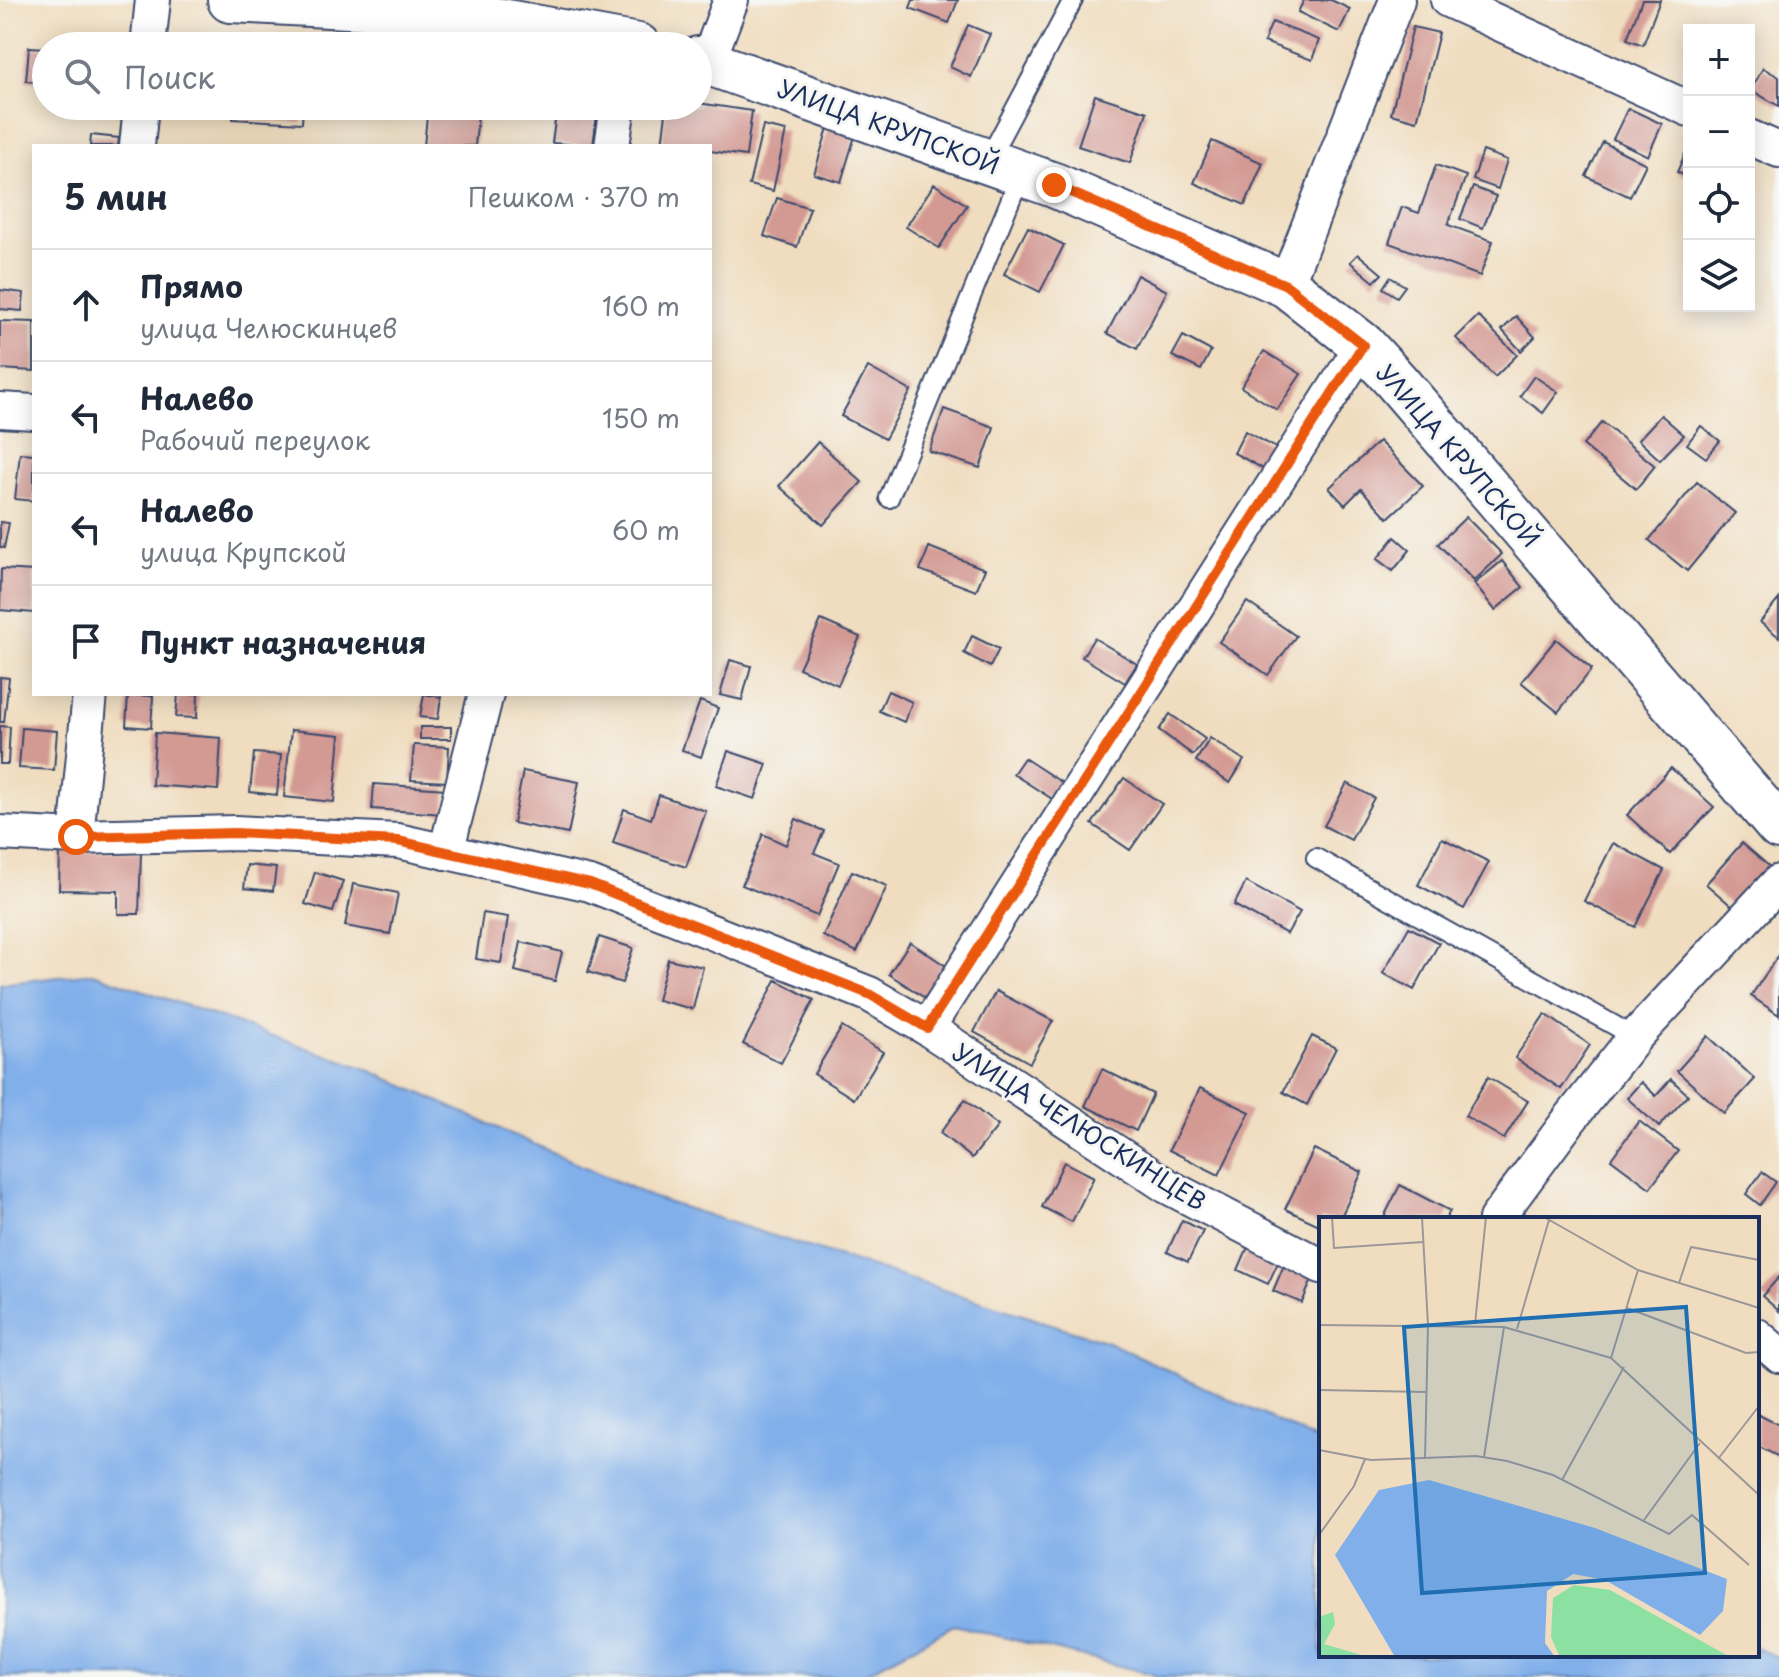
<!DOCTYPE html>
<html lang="ru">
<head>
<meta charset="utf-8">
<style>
	:root { --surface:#fff; --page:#f2f2f3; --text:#1f2937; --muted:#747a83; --line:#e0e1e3 }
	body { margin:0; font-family:"Playpen Sans",sans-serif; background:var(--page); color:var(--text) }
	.controls { position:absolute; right:24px; top:24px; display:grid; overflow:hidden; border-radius:0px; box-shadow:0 4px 20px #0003 }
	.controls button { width:72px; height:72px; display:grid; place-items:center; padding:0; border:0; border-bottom:2px solid var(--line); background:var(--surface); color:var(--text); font:40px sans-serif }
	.stop { position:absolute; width:24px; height:24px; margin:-18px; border:6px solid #ea580c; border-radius:50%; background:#fff }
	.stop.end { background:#ea580c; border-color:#fff; box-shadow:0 2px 8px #0008 }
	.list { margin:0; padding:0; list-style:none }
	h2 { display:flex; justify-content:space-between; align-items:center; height:104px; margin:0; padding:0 32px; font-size:34px }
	h2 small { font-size:26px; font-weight:400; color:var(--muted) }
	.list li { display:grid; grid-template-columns:52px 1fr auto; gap:24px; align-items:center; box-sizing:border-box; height:112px; padding:0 32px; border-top:2px solid var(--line) }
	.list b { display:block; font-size:30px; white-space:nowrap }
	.list p { margin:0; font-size:26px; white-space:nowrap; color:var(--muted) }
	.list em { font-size:26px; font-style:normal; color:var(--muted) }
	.icon { flex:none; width:44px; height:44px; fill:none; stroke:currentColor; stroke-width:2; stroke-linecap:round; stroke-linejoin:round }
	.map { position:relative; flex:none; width:1779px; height:1677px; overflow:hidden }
	.search { position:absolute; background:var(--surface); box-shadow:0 4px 20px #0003; left:32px; top:32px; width:680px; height:88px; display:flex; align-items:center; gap:20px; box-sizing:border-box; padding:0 28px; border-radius:44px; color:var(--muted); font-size:30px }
	.panel { position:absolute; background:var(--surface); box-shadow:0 4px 20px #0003; left:32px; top:144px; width:680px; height:552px; border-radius:0px }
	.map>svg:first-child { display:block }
</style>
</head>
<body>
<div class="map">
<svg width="1779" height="1677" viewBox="0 0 1779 1677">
	<rect width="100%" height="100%" fill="#f6f6f2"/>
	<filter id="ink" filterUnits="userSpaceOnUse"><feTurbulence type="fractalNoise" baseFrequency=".0125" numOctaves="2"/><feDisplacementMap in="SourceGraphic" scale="16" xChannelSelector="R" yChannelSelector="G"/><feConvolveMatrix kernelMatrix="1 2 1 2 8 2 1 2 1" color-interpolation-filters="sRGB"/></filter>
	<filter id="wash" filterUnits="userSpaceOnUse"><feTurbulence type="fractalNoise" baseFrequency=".006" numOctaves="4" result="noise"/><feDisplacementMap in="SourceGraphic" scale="32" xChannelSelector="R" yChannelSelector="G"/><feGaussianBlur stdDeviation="1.8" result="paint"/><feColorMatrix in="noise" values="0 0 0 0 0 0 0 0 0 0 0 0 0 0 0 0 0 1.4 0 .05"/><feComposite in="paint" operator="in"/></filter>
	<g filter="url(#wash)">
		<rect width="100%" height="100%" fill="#f0ddbf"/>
		<path fill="#80afea" stroke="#4e6fa4" stroke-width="2" d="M93 973 364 1068 654 1198 1108 1342 1321 1442V1655H1757V1647L1779 1658V1677H1157L1152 1674 954 1625 858 1677H0V984Z"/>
		<g id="blocks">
			<g fill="#d39993">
				<path d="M913 0H958L949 23 910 8Z"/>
				<path d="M1304 0H1331L1350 9 1339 32 1298 12Z"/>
				<path d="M1642 0H1660L1643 45 1627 39Z"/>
				<path d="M1272 22 1319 40 1312 60 1264 42Z"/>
				<path d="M968 25 990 34 971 77 950 67Z"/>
				<path d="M1413 27 1439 33 1417 121 1391 114Z"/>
				<path d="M29 47 46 48V83L26 81Z"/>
				<path d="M1763 68 1779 77V106L1751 90Z"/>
				<path d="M1095 95 1147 112 1130 163 1078 146Z"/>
				<path d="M698 103 752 111 746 156 710 151V146H678L662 144 667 106H698Z"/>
				<path d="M234 106H303L302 123 233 119Z"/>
				<path d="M428 106H479L475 146H424Z"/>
				<path d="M557 106H598L593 146 552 143Z"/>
				<path d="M1628 108 1662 124 1648 156 1613 139Z"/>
				<path d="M763 126 786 131 773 191 749 185Z"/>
				<path d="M828 128 855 136 841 182 814 174Z"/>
				<path d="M91 135 119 138 118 146H90Z"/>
				<path d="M1212 141 1263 163 1245 205 1194 183Z"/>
				<path d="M1603 142 1646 164 1630 197 1586 176Z"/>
				<path d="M1689 145V178L1677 172Z"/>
				<path d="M1483 151 1507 160 1498 189 1473 180Z"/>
				<path d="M1436 165 1466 176 1448 225 1493 241 1480 276 1389 243 1402 207 1419 213Z"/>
				<path d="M934 184 967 205 939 248 906 227Z"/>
				<path d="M1473 187 1496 196 1483 228 1460 219Z"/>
				<path d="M777 198 810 208 797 247 764 236Z"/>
				<path d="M1028 227 1064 245 1040 292 1004 274Z"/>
				<path d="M1358 254 1382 274 1374 282 1350 262Z"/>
				<path d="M1137 275 1167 291 1137 349 1107 333Z"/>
				<path d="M1390 277 1405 286 1397 297 1383 288Z"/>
				<path d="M0 290 24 293 22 311 0 309Z"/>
				<path d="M1478 316 1517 355 1495 377 1456 338Z"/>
				<path d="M1516 316 1535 337 1521 351 1502 330Z"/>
				<path d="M0 321 34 322V371L0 369Z"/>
				<path d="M1183 336 1211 351 1201 370 1172 356Z"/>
				<path d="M1264 351 1301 374 1277 410 1241 387Z"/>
				<path d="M868 367 911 391 885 439 841 416Z"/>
				<path d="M1534 376 1558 392 1543 413 1520 396Z"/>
				<path d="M944 409 994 427 980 468 929 451Z"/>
				<path d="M1661 415 1684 435 1660 460 1638 440Z"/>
				<path d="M1602 422 1655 466 1636 489 1583 445Z"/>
				<path d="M1701 426 1720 441 1706 458 1687 444Z"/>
				<path d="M1245 431 1278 449 1267 471 1234 453Z"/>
				<path d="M1379 441 1423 486 1388 518 1361 489 1345 505 1329 488Z"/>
				<path d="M818 442 862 482 823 525 779 486Z"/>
				<path d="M20 453 34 454V501L15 499Z"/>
				<path d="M1697 482 1735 513 1687 571 1649 540Z"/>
				<path d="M1466 517 1502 554 1474 581 1438 544Z"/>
				<path d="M0 522 9 523 4 548 0 547Z"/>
				<path d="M1395 537 1410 550 1393 571 1377 559Z"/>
				<path d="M929 547 985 569 976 591 920 570Z"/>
				<path d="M1502 561 1523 587 1495 610 1474 584Z"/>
				<path d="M1 569 34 571V613L0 610Z"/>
				<path d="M1779 599V637L1760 622Z"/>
				<path d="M1247 602 1296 636 1268 675 1219 642Z"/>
				<path d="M821 620 860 637 838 685 799 668Z"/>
				<path d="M972 636 999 649 990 667 964 653Z"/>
				<path d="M1094 638 1137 664 1125 683 1082 657Z"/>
				<path d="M1556 639 1592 669 1558 712 1521 682Z"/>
				<path d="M730 660 751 666 742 700 720 695Z"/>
				<path d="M0 677 9 678 4 722H0Z"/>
				<path d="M888 691 912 702 904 722 879 711Z"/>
				<path d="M178 694H198L197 718 176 717Z"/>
				<path d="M424 694 441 697 438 719 420 717Z"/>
				<path d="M128 695 153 696 151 728 126 726Z"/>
				<path d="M700 701 718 708 701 757 682 750Z"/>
				<path d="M1170 714 1205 739 1193 755 1159 730Z"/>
				<path d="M0 726 10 727 8 764H0Z"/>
				<rect x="420" y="727" width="31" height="12"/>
				<path d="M22 728 57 731 54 770 19 768Z"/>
				<path d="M291 730 340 735 334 802 284 797Z"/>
				<path d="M155 733 221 738 218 790 152 785Z"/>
				<path d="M1210 738 1244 760 1230 783 1196 761Z"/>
				<path d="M414 745 449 747 447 782 411 780Z"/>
				<path d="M728 751 767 764 755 799 716 786Z"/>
				<path d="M254 753 281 755 277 795 250 792Z"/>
				<path d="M1024 758 1064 784 1054 800 1013 774Z"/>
				<path d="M1671 768 1714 807 1670 854 1627 815Z"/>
				<path d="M523 771 579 782 568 834 513 823Z"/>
				<path d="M1124 778 1162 804 1130 850 1092 824Z"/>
				<path d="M1347 783 1374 798 1351 840 1324 826Z"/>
				<path d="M374 784 446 789 444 814 372 809Z"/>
				<path d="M659 795 706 811 686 867 613 843 624 809 651 819Z"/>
				<path d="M796 819 824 831 814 853 839 863 817 916 742 885 763 834 786 845Z"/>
				<path d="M1442 838 1489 862 1464 909 1418 885Z"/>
				<path d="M1613 843 1664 870 1635 927 1584 901Z"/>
				<path d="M1742 843 1777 873 1742 915 1706 884Z"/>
				<path d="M60 851 141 852 139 914H118V891L59 890Z"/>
				<path d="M247 865 276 868 273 891 244 888Z"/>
				<path d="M852 871 887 886 857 952 823 936Z"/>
				<path d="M315 872 343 881 333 912 305 904Z"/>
				<path d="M1246 882 1300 912 1287 934 1234 905Z"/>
				<path d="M353 884 398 893 390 934 345 926Z"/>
				<path d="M483 913 508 917 501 963 476 959Z"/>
				<path d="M1409 927 1439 943 1414 990 1383 973Z"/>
				<path d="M599 937 633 948 622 983 588 972Z"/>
				<path d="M521 942 562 952 555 981 515 971Z"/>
				<path d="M910 942 946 966 925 998 889 974Z"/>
				<path d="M1779 954V1015L1751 996Z"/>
				<path d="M668 959 703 967 693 1009 657 1000Z"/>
				<path d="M776 980 814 1000 781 1063 743 1044Z"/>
				<path d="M996 991 1053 1021 1030 1063 974 1032Z"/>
				<path d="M1545 1014 1590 1045 1561 1089 1515 1058Z"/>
				<path d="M842 1027 883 1052 854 1099 814 1074Z"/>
				<path d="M1312 1036 1336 1048 1307 1105 1283 1092Z"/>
				<path d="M1708 1036 1755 1079 1724 1113 1677 1071Z"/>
				<path d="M1102 1069 1153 1094 1136 1131 1085 1106Z"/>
				<path d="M1488 1077 1528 1101 1504 1139 1465 1116Z"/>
				<path d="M1671 1079 1688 1095 1659 1127 1627 1098 1641 1082 1656 1096Z"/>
				<path d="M1200 1088 1250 1112 1219 1175 1169 1150Z"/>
				<path d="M965 1100 998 1126 972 1158 940 1133Z"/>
				<path d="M1639 1121 1678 1151 1650 1188 1611 1159Z"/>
				<path d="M1314 1149 1362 1172 1340 1219H1321V1226L1285 1209Z"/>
				<path d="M1064 1162 1094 1177 1072 1222 1042 1207Z"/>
				<path d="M1762 1172 1776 1182 1760 1205 1746 1194Z"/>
				<path d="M1400 1185 1450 1211 1446 1219H1383Z"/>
				<path d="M1182 1220 1203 1231 1188 1262 1167 1252Z"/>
				<path d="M1250 1242 1281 1256 1268 1284 1238 1270Z"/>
				<path d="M1284 1265 1313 1277 1302 1303 1273 1291Z"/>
				<path d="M1779 1277V1311L1762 1296Z"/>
				<path d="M1757 1414 1779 1425V1457L1757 1446Z"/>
			</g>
		</g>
	</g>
	<g filter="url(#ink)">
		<use href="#blocks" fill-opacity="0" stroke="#3b496d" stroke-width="2"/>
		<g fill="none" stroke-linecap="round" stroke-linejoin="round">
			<g stroke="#3b496d" stroke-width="22">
				<g id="service">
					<path d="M987 162 1073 0"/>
					<path d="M889 498 1021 174"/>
					<path d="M1316 858 1635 1037"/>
				</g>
			</g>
			<g stroke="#3b496d" stroke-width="38">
				<g id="minor">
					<path d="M1448 0 1689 109"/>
					<path d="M148 46 153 0"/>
					<path d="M708 61 731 0"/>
					<path d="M1749 137 1779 150"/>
					<path d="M137 146 141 106"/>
					<path d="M612 146 618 106"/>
					<path d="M1286 285 1397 0"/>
					<path d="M0 410 34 412"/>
					<path d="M0 833 76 837 235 833 398 841 590 884 869 994 927 1028 1167 1186 1321 1266"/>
					<path d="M76 837 90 694"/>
					<path d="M446 852 486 694"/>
					<path d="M927 1028 1363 345"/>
					<path d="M1496 1219 1570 1119 1635 1037 1779 882"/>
					<path d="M1757 1336 1779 1355"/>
				</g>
			</g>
			<g stroke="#3b496d" stroke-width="48">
				<g id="tertiary">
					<path d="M230 0 446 11 638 46"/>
					<path d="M698 59 1054 185 1286 285 1363 345 1396 381 1779 827"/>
				</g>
			</g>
			<use href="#service" stroke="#fff" stroke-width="18"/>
			<use href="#minor" stroke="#fff" stroke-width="34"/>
			<use href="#tertiary" stroke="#fff" stroke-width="44"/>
		</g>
	</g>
	<g fill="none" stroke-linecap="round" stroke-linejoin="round" filter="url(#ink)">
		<path stroke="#ea580c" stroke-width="10" d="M76 837 235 833 398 841 590 884 869 994 927 1028 1363 345 1286 285 1054 185"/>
	</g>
	<g text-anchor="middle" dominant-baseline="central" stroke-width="6" stroke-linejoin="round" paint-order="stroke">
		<g font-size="24" fill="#1b2f5e" stroke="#f6f6f2">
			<text transform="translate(889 126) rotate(20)">УЛИЦА КРУПСКОЙ</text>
			<text transform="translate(1459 455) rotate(49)">УЛИЦА КРУПСКОЙ</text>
			<text transform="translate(1080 1126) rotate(32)">УЛИЦА ЧЕЛЮСКИНЦЕВ</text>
		</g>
	</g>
	<g transform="translate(1319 1217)">
		<rect width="440" height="440" fill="#f0ddbf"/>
		<path d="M255 368 291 373 411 440H241L232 420 234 381ZM14 395 16 407 5 427 49 440H0V400Z" fill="#8ce0a2"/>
		<path d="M110 263 276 311 408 362 404 394 381 418 286 363 254 357 228 374 226 426 236 440H76L16 338 60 273Z" fill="#80afea"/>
		<path fill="none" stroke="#9b9798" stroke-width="2" d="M13 0 15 31 104 25M103 0 109 108 106 242M225 0 319 53 440 91M360 66 372 30 440 43M308 91 427 136 440 135M156 107 167 0M0 108 185 110 292 141 440 278M198 112 230 3M292 141 319 53M0 173 107 175M0 233 52 243 157 239 188 244 234 258 350 317 373 298 430 348M165 240 185 110M399 242 440 189M243 263 305 150M325 303 381 226M0 318 35 269 46 242"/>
		<path fill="#1f6fb2" fill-opacity="0.15" stroke="#1f6fb2" stroke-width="4" d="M367 90 386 356 103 376 85 110Z"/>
		<rect width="440" height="440" fill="none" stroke="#1b2f5e" stroke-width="4"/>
	</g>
</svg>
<div class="controls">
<button>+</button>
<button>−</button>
<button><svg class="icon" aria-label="locate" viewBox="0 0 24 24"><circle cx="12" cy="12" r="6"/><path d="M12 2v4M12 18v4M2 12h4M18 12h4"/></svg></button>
<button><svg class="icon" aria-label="layers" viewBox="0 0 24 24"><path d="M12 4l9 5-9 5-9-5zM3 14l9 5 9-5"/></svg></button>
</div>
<div class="stop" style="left:76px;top:837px"></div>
<div class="stop end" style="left:1054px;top:185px"></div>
<div class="search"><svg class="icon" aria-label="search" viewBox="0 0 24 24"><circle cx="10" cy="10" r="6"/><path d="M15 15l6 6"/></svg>Поиск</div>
<section class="panel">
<h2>5 мин<small>Пешком · 370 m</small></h2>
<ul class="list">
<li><svg class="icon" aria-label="ahead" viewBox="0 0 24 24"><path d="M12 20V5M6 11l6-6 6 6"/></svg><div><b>Прямо</b><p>улица Челюскинцев</p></div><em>160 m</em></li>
<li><svg class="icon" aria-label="left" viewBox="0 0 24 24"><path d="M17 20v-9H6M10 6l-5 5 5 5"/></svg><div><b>Налево</b><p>Рабочий переулок</p></div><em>150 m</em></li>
<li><svg class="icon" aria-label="left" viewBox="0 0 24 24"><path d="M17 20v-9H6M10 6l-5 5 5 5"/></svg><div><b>Налево</b><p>улица Крупской</p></div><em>60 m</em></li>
<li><svg class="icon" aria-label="arrive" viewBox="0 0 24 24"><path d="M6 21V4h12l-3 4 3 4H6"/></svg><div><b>Пункт назначения</b></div></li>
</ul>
</section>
</div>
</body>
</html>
